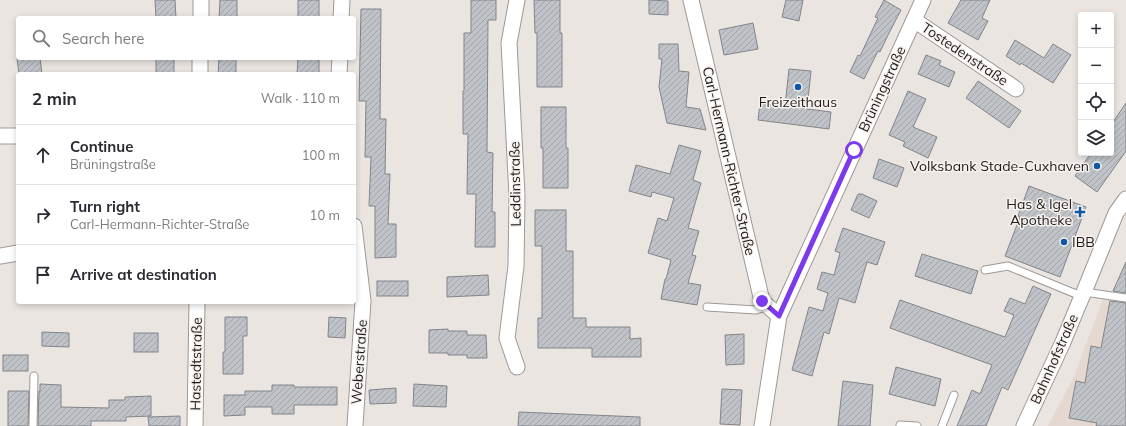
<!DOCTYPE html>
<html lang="en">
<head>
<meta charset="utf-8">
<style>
	:root { --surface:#fff; --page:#f2f2f3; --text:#2b2b33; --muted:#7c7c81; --line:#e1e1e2 }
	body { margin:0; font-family:Mulish,sans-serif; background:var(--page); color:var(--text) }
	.controls { position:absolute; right:12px; top:12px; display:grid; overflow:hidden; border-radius:4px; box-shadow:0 2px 6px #0003 }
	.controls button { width:36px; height:36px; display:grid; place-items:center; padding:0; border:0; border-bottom:1px solid var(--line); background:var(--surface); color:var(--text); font:20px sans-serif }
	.stop { position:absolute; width:12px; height:12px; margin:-9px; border:3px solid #7c3aed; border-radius:50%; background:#fff }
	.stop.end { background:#7c3aed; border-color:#fff; box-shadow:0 1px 4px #0008 }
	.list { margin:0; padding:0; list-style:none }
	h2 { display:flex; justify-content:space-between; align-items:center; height:52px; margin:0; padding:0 16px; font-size:17px }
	h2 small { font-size:13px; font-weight:400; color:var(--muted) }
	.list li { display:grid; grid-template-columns:26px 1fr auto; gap:12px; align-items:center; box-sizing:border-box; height:60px; padding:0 16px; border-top:1px solid var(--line) }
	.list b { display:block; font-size:15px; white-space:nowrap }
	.list p { margin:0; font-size:13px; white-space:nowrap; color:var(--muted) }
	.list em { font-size:13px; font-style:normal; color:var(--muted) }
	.icon { flex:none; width:22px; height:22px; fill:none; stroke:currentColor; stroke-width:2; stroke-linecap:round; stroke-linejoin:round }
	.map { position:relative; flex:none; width:1126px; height:426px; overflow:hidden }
	.search { position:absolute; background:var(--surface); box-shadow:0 2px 6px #0003; left:16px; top:16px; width:340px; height:44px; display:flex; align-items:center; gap:10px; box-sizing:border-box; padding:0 14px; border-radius:4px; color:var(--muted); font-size:15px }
	.panel { position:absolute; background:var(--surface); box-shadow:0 2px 6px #0003; left:16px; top:72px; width:340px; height:232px; border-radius:4px }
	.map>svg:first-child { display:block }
</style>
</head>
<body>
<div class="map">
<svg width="1126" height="426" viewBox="0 0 1126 426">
	<defs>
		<pattern id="building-hatch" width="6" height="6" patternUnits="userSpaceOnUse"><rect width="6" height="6" fill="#bfc3c7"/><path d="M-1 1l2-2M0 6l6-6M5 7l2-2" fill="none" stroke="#a4a7aa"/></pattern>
	</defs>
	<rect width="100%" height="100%" fill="#ebe5e2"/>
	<path fill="#e5d8d1" d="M1103 299 1126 303V426H1048L1074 376Z"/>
	<g fill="url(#building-hatch)" stroke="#818488">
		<path d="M155 0H175L176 18H156Z"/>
		<path d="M220 0H237V18H219Z"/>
		<rect x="298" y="0" width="21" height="18"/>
		<path d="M471 0H496V20H488L487 152 493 153 492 212H495V247H475L476 194H467L468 134H463V91H464V33H471Z"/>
		<path d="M534 0H560V33H562V87H537V33H535Z"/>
		<path d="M649 0 668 1V15L649 14Z"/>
		<path d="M786 0H803L799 21 782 17Z"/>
		<path d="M884 0 901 10 889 33 880 52 878 51 864 79 850 72 858 55 860 56 878 18 875 17Z"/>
		<path d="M961 0H990L982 18 988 21 978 40 948 23Z"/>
		<path d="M361 9H381L380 119H386L385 174H390L388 224H396V257L375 258V206H369L371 157H365L366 101H359Z"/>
		<path d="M753 23 758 49 724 55 719 30Z"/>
		<path d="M1015 40 1044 58 1053 44 1071 55 1053 83 1021 63 1020 65 1006 56Z"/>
		<path d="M659 44H678L679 71 689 72 686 107 700 109 706 130 667 123 659 87 662 59H659Z"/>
		<path d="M926 55 941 61 939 65 955 72 949 87 918 74Z"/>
		<path d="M17 58H40L42 74H19Z"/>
		<rect x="156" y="58" width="18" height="16"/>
		<path d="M219 58H236V74H218Z"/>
		<path d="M298 58H319V74H297Z"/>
		<path d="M789 69 811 71 807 109 831 112 829 129 758 120 760 104 785 106Z"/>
		<path d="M978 81 1021 111 1009 128 966 98Z"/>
		<path d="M908 91 926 99 913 127 937 137 928 158 903 146 905 142 889 135Z"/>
		<path d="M1126 103V151L1097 192 1075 176 1091 153H1111V125Z"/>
		<path d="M541 107H566V148H568V188H543V148H541Z"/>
		<path d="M679 145 701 151 693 180 701 183 688 228 699 231 692 255 696 256 688 283 701 285 697 305 661 299 665 279H666L671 260 648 253 658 218 667 221 674 198 652 192 651 197 629 191 636 165 670 174Z"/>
		<path d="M879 159 904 168 897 187 873 178Z"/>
		<path d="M1029 186 1086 207 1060 277 1005 256 1020 217 1018 216Z"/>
		<path d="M858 194H862L877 201 869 218 851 210Z"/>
		<path d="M535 210H566V251H573V318H586V327H630V339L641 338V357H592V348H538V318H542V246H535Z"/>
		<path d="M843 228 885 242 877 265 867 262 855 303 839 298 829 334 824 332 812 376 792 370 809 307 823 311 828 293 817 289 822 272 834 275 840 253 835 251Z"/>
		<path d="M922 254 978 271 971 294 915 276Z"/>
		<path d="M1126 262V293L1113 291Z"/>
		<path d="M488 275 489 295 447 297V277Z"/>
		<rect x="377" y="281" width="31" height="15"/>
		<path d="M1033 286 1051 294 1008 390 1002 387 986 426H957L972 390 980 394 992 365 890 328 900 300 1005 337 1014 315 1004 311 1010 298 1025 304Z"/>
		<path d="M1110 301 1126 303V426H1096L1097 423 1069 418 1076 381 1085 383 1091 346 1101 348Z"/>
		<path d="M225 317H247V336H243V374H223V352H225Z"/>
		<path d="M329 317 346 318 345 338 328 337Z"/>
		<path d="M448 329V331H467V335H486L487 358H467V355H448V353H429V330Z"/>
		<path d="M42 332 69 333V347L42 346Z"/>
		<rect x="134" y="333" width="24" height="19"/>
		<path d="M744 334V364L726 365 725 335Z"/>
		<rect x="3" y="355" width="25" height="16"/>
		<path d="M896 367 941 379 935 406 889 394Z"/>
		<path d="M843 381 873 385 870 426H838Z"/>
		<path d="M40 384 61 385V407L109 408V400H125V397L151 396V416L126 417V421H91V426H38L39 391H40Z"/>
		<path d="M414 384 447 386 446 407 413 406Z"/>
		<path d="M272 385H294V387H337V405H294V414H272V407H245V415L224 416V395H245V391H272Z"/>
		<path d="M396 388V403L370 404 369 390Z"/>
		<path d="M722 389 742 390 740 425 720 424Z"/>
		<path d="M8 391H29L28 426H8Z"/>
		<path d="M519 412 640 417V426H518Z"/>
		<path d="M180 416V426H149L148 417Z"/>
	</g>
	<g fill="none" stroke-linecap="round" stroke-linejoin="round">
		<g stroke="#9e9895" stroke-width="9">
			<g id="lane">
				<path d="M985 270 1008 266 1081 296"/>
				<path d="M1084 292 1126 298"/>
				<path d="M707 307 756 310 768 306"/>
				<path d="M33 426 34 376"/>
				<path d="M900 426V425L917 426"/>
				<path d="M942 426 954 395"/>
			</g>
		</g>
		<g stroke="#9e9895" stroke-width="17">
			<g id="street">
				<path d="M517 0 509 43 517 195 516 266 507 338 517 367"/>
				<path d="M691 0 762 301 779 316"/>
				<path d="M201 18V0"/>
				<path d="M341 18 342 0"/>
				<path d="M914 20 1016 89"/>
				<path d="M200 74V58"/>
				<path d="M339 74 340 58"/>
				<path d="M0 136H18"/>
				<path d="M354 226 363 301 355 426"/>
				<path d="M0 256 18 253"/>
				<path d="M195 426 197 302"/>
				<path d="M762 426 779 316 923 0"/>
				<path d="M1024 426 1063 342 1080 301 1084 292 1116 213 1126 199"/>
			</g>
		</g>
		<use href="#lane" stroke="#fff" stroke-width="7"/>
		<use href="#street" stroke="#fff" stroke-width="15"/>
	</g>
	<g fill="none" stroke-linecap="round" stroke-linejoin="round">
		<path stroke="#7c3aed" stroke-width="5" d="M762 301 779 316 854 150"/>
	</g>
	<g fill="#0f58a7" stroke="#f8f2ef" stroke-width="1.5">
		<circle cx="798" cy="87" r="4"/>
		<circle cx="1097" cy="166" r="4"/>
		<path d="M1078 206h4v4h4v4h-4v4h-4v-4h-4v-4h4z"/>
		<circle cx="1064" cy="242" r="4"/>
	</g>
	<g text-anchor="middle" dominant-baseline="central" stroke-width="3" stroke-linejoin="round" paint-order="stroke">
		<g font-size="14" fill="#1e1c1b" stroke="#f8f2ef">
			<text transform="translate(965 54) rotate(34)">Tostedenstraße</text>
			<text transform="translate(882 89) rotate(-65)">Brüningstraße</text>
			<text transform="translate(729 161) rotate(77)">Carl-Hermann-Richter-Straße</text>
			<text transform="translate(515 184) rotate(-91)">Leddinstraße</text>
			<text transform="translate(1054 359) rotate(-66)">Bahnhofstraße</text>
			<text transform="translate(359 362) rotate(-86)">Weberstraße</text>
			<text transform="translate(196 364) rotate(-89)">Hastedtstraße</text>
		</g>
		<g font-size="14" fill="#1e1c1b" stroke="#f8f2ef" text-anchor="end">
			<text x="798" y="102" text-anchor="middle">Freizeithaus</text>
			<text x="1089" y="166">Volksbank Stade-Cuxhaven</text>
			<text x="1072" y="204">Has &amp; Igel<tspan x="1072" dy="16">Apotheke</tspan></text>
			<text x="1072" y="242" text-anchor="start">IBB</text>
		</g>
	</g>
</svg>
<div class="controls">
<button>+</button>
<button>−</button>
<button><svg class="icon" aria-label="locate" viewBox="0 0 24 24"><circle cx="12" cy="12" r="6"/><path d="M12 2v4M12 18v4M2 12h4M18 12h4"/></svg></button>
<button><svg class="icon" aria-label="layers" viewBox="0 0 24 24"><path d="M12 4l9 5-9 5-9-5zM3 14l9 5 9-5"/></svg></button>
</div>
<div class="stop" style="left:854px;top:150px"></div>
<div class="stop end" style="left:762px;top:301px"></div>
<div class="search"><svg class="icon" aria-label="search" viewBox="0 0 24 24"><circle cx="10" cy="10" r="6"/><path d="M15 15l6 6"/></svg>Search here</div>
<section class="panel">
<h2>2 min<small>Walk · 110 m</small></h2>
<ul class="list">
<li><svg class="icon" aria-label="ahead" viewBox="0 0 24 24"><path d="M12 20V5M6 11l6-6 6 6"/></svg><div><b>Continue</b><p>Brüningstraße</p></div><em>100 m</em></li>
<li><svg class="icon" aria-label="right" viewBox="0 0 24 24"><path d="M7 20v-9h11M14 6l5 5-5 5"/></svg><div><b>Turn right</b><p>Carl-Hermann-Richter-Straße</p></div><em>10 m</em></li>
<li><svg class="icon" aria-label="arrive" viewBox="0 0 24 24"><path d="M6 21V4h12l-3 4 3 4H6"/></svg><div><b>Arrive at destination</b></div></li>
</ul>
</section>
</div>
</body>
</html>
